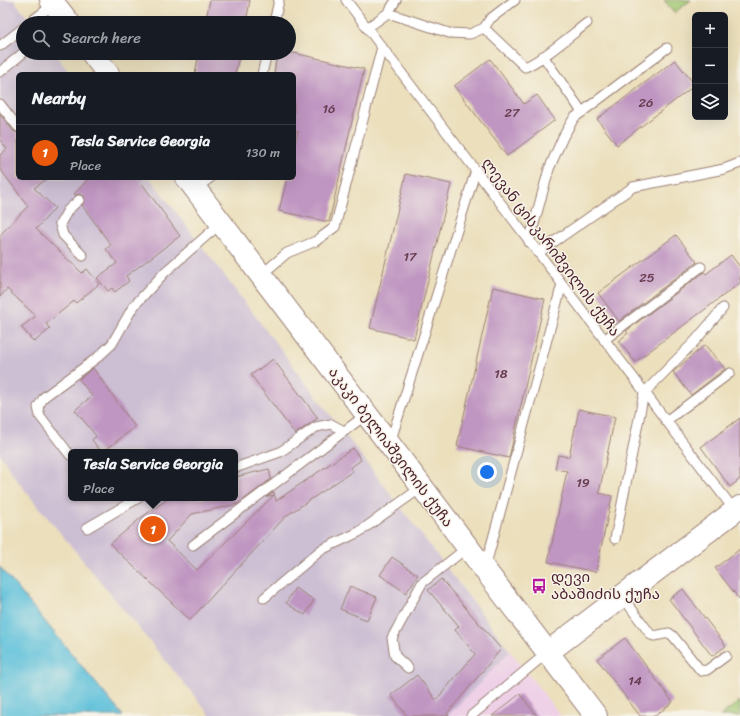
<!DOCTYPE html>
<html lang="en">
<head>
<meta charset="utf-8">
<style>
	:root { --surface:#171b24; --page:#242831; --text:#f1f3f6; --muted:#9ea1a6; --line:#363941; --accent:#ea580c }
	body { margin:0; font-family:Sriracha,"Noto Sans Georgian",sans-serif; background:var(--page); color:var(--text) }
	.controls { position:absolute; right:12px; top:12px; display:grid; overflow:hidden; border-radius:6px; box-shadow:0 4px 16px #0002 }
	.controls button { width:36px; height:36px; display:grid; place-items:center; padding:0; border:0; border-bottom:1px solid var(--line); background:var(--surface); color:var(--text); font:20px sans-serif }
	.you { position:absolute; left:487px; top:472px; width:14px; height:14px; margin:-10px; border:3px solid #fff; border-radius:50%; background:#1a73e8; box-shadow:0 0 0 6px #1a73e833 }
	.badge { display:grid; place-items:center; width:26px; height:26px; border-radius:50%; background:var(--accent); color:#fff; font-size:13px; font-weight:700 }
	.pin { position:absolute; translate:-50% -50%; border:2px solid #fff; box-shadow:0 1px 4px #0006 }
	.popup { position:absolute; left:68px; top:449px; width:170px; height:52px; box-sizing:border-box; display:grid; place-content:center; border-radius:6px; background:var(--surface); filter:drop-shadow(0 1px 3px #0005); font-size:13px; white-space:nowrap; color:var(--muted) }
	.popup b { font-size:15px; color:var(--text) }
	.popup::after { content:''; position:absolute; left:50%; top:100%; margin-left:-8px; border:8px solid transparent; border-top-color:var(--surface) }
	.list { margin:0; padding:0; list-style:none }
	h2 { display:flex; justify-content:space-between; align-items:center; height:52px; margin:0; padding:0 16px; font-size:17px }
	h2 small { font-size:13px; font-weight:400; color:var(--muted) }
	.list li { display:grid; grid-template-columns:26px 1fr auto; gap:12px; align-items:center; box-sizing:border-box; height:56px; padding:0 16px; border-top:1px solid var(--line) }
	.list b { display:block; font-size:15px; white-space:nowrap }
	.list p { margin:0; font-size:13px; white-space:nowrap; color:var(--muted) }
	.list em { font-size:13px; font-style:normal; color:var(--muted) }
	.icon { flex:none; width:22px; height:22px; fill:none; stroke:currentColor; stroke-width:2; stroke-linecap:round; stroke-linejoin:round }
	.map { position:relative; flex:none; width:740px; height:716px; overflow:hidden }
	.search { position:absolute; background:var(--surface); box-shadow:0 4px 16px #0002; left:16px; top:16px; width:280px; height:44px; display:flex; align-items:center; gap:10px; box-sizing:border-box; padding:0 14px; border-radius:22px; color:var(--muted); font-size:15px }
	.panel { position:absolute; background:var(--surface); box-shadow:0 4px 16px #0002; left:16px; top:72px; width:280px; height:108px; border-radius:6px }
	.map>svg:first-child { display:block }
</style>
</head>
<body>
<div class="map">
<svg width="740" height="716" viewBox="0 0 740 716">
	<rect width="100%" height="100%" fill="#f7f3e8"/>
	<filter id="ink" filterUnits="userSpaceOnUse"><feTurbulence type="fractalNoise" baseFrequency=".025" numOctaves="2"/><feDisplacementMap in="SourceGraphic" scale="8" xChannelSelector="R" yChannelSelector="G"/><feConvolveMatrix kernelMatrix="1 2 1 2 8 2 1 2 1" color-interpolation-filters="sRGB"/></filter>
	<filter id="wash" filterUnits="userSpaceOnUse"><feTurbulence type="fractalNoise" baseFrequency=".012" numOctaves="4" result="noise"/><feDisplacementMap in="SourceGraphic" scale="16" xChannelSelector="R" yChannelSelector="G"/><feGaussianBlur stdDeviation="0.9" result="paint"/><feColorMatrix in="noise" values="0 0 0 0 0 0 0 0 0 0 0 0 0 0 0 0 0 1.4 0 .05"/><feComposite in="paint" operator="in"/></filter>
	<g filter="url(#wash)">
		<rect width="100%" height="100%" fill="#ebdfbc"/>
		<path fill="#eed0e7" d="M510 651 561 716H448L449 714Z"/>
		<path fill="#ccbed3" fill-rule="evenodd" d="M0 0H14L31 23H23V53H54L70 74H18V178H150L510 651 448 716H211L15 478 0 454ZM71 452H235V498H71Z"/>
		<g fill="#a0c671" stroke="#75724e">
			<path d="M664 0H691L674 13Z"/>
			<path d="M740 701V716H720Z"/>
		</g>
		<path fill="#5cc0da" stroke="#537082" d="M0 567 123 716H0Z"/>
		<g id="blocks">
			<g fill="#bf95c1">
				<path d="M210 0H250L246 23H205Z"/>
				<path d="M199 53H240L235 74H195Z"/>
				<path d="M277 53H294L364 69 329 222 279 211 287 178H294V147L298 131 294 130V74H274Z"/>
				<path d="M490 59 524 104 537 95 555 120 507 156 454 86Z"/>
				<path d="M675 60 695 85 617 145 597 119Z"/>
				<path d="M0 114 13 131 18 133V178H49L34 188 55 208 36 229 82 273 87 269 99 284 76 303 74 301 46 324 50 329 34 342 21 327 36 316 7 289 0 297V235L28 206 0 169V155L7 149 0 140Z"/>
				<path d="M406 174 451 184 414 339 370 328Z"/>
				<path d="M89 178H138L180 236 126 276 129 281 115 292 112 288 108 291 97 278 117 263 106 249 111 245 82 205 85 201 84 196 80 194 75 195 74 194Z"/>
				<path d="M676 235 697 262 619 321 598 293Z"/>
				<path d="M731 255 740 267V283L635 362 619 341 628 333 626 331 704 272 706 274Z"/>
				<path d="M493 287 545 299 509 458 457 446Z"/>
				<path d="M705 345 725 369 691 395 673 372Z"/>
				<path d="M273 359 318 418 295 434 251 375Z"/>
				<path d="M93 368 135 427 103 452H101L92 440 96 436 75 410 92 396 79 379Z"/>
				<path d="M579 409 615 417 599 493 612 496 596 572 548 562 567 471 555 469 558 455 569 457Z"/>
				<path d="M740 418V479L730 487 701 447Z"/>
				<path d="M353 448 361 460 350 468 353 471 286 516 190 620 110 544 142 517 169 498H235V477L269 469 271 479 238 504 192 514 167 541 197 570 274 495 266 497 274 492 276 501Z"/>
				<path d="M740 549V600L715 568Z"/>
				<path d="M392 557 418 575 406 593 380 575Z"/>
				<path d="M441 579 501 649 447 714 449 716H407L391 695 417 675 436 700 475 654 455 630 459 626 428 590Z"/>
				<path d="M350 586 377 597 367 620 340 609Z"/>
				<path d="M295 588 314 600 305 615 286 603Z"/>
				<path d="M683 589 726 646 712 656 669 599Z"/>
				<path d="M625 638 673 702 655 716H640L597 659Z"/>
				<path d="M520 694 537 716H492Z"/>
			</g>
		</g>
	</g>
	<g filter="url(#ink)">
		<use href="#blocks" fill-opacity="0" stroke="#9a7f74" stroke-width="1"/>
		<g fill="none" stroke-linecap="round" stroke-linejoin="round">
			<g stroke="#9a7f74" stroke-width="11">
				<g id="service">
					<path d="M346 0 735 511"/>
					<path d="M388 13 449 33 470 34 484 28 525 67C543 60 571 35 587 23"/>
					<path d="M29 23 54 4"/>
					<path d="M274 23 279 0"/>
					<path d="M367 28 388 13 396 0"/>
					<path d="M484 28 490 19 515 0"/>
					<path d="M0 46 23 28"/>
					<path d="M543 56 582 112"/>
					<path d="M0 72 23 53"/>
					<path d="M262 74 267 53"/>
					<path d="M0 104 18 127"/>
					<path d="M195 189 210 178"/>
					<path d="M79 200 68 210 60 224 63 235 83 256"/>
					<path d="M529 242 549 169 563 137 574 118 667 48"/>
					<path d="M538 253 633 187 724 169 740 163"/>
					<path d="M261 275 287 253 316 241 335 227 382 47"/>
					<path d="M604 340 701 267"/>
					<path d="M666 421 730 373"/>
					<path d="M390 443 476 170"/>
					<path d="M70 455 40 416 38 407 44 397 98 357 112 344 133 307 165 272 221 223"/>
					<path d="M235 468 280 452 316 427 331 424 344 431"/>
					<path d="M87 528 138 498"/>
					<path d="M615 539 644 393 695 341 723 308"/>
					<path d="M193 545 367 414"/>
					<path d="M485 568 562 284"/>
					<path d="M622 596 651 635 654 636 669 633 673 636 701 671 707 670 726 656"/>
					<path d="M264 598 321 550 359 532 422 487"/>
					<path d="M408 668 395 656 392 638 422 583 468 547"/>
					<path d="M471 716 548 652"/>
				</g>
			</g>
			<g stroke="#9a7f74" stroke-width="24">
				<path id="tertiary" d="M548 652 740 507"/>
			</g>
			<g stroke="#9a7f74" stroke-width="24">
				<g id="secondary">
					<path d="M51 0 69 23"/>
					<path d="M92 53 108 74"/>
					<path d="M187 178 596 716"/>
				</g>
			</g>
			<use href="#service" stroke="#fff" stroke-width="9"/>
			<use href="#tertiary" stroke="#fff" stroke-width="22"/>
			<use href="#secondary" stroke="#fff" stroke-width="22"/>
		</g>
	</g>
	<defs>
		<g id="bus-bare" transform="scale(1.2)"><path d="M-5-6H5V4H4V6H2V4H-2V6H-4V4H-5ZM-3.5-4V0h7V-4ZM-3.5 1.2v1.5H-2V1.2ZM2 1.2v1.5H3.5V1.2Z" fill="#b5179e" stroke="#f7f3e8" stroke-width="2.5" paint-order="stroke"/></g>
	</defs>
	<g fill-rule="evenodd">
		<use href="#bus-bare" x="539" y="586"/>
	</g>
	<g text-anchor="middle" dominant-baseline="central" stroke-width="3" stroke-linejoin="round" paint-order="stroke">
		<g font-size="13" fill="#673c50">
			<text x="646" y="102">26</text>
			<text x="329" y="108">16</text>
			<text x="512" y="112">27</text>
			<text x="410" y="256">17</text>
			<text x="647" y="277">25</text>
			<text x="501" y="373">18</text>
			<text x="583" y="482">19</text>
			<text x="635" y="680">14</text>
		</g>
		<g font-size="15" fill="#4a1f2b" stroke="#f7f3e8">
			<text transform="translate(551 247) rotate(53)">ლევან ცისკარიშვილის ქუჩა</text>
			<text transform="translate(391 447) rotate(53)">აკაკი ბელიაშვილის ქუჩა</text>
		</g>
		<g font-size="15" fill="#4a1f2b" stroke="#f7f3e8" text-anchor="start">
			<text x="551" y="577">დევი<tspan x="551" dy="17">აბაშიძის ქუჩა</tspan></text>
		</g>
	</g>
</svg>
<div class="controls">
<button>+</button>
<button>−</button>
<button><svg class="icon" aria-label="layers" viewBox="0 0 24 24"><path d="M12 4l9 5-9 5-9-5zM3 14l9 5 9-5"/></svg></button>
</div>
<div class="you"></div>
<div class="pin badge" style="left:153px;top:529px">1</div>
<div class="popup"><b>Tesla Service Georgia</b>Place</div>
<div class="search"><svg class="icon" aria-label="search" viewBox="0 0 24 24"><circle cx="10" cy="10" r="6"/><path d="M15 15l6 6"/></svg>Search here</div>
<section class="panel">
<h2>Nearby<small></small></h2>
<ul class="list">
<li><span class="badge">1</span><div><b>Tesla Service Georgia</b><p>Place</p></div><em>130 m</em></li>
</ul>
</section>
</div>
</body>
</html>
